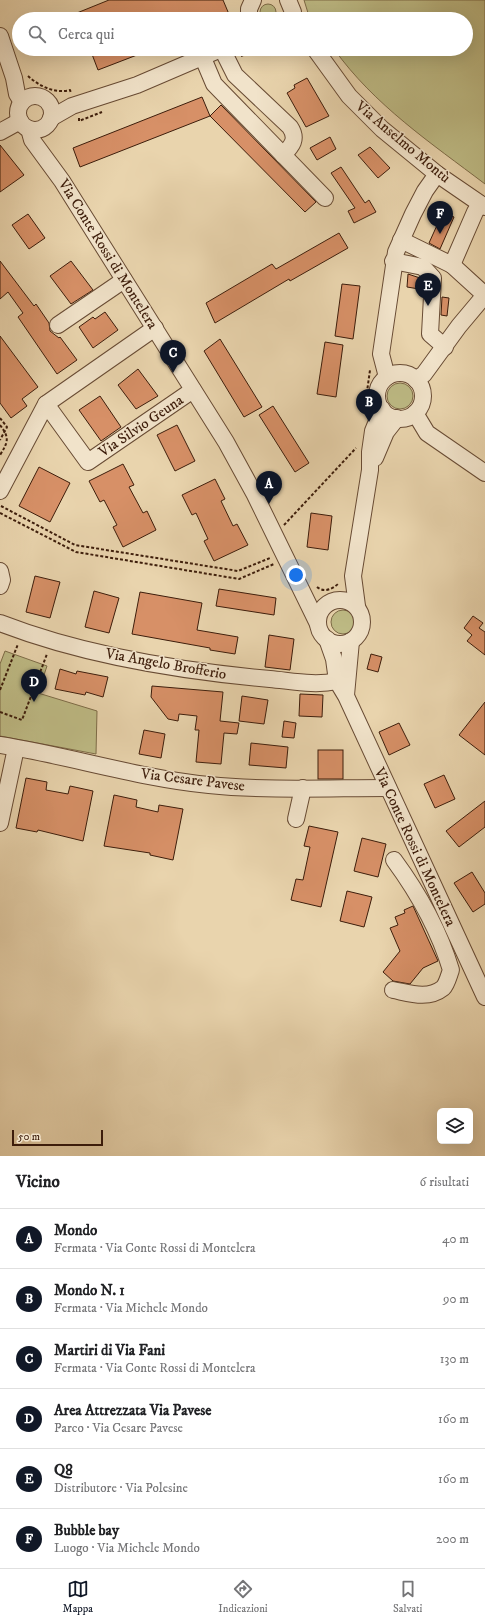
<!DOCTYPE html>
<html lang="it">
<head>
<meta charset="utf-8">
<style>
	:root { --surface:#fff; --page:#f2f2f2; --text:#202124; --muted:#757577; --line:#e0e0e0; --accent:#111827 }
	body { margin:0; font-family:"IM FELL DW Pica",serif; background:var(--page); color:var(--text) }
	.controls { position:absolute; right:12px; bottom:12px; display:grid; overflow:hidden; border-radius:6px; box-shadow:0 4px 16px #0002 }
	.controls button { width:36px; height:36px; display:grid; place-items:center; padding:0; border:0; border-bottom:1px solid var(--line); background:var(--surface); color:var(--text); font:20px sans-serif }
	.scale { position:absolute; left:12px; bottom:10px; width:91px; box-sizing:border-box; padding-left:4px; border:2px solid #3d1d0b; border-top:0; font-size:11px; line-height:14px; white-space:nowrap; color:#3d1d0b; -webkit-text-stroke:3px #f1e3ca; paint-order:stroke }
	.you { position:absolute; left:296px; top:575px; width:14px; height:14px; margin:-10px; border:3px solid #fff; border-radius:50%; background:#1a73e8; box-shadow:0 0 0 6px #1a73e833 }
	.badge { display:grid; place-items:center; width:26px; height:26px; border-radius:50%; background:var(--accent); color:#fff; font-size:13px; font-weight:700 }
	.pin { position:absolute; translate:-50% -33px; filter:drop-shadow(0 1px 2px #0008) }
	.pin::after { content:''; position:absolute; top:21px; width:14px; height:12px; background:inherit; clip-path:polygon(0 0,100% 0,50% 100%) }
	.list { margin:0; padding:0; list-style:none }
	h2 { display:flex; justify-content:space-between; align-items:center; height:52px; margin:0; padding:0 16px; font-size:17px }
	h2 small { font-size:13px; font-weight:400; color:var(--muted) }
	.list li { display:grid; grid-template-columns:26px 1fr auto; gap:12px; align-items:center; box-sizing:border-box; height:60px; padding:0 16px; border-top:1px solid var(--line) }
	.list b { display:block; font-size:15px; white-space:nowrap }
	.list p { margin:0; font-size:13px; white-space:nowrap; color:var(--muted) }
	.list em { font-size:13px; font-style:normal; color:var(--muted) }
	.icon { flex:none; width:22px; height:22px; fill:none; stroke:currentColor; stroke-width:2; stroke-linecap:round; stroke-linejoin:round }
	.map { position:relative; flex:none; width:485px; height:1156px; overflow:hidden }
	.search { position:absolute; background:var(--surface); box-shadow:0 4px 16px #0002; left:12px; right:12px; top:12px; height:44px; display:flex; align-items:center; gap:10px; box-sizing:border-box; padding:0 14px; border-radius:22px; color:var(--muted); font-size:15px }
	.sheet { height:412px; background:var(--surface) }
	nav { display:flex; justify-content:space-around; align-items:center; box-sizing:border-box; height:56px; border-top:1px solid var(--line); background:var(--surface); font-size:11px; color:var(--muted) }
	nav a { display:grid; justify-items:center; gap:2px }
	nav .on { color:var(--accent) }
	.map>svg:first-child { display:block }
</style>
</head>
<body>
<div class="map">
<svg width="485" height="1156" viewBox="0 0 485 1156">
	<rect width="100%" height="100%" fill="#e9d4ad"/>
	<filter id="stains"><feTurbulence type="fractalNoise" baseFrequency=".005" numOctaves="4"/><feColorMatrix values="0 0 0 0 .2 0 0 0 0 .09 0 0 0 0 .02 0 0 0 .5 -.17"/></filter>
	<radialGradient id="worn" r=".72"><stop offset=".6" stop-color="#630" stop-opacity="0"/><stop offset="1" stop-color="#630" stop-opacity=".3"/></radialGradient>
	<g fill="#bebb85" stroke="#7e6c48">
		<path d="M304 0H485V184C431 143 374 105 334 49H466V19H313L308 13Z"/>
		<circle cx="268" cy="12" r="8"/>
		<circle cx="400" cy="396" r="13"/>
		<circle cx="343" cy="622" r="12"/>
		<path d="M5 651 47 666 38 693 97 711 96 754 0 736V664Z"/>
	</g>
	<g fill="#d79067" stroke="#3d1d0b">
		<path d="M109 0H223L231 19H62Z"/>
		<path d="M90 49H150V50L98 70Z"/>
		<path d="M307 78 329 116 306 127 287 93 295 88 294 85Z"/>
		<path d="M202 97 210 116 80 167 73 148Z"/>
		<path d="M221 105 316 202 305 212 210 116Z"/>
		<path d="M330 137 336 149 317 160 310 148Z"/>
		<path d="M0 145 24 175 0 192Z"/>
		<path d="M370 147 390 168 378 178 358 155Z"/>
		<path d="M341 167 365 203 369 200 376 212 354 223 348 211 355 208 331 173Z"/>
		<path d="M443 212 454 217 440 249 429 243Z"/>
		<path d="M28 214 45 238 29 249 12 225Z"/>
		<path d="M339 233 348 248 290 281 289 279 215 323 206 303 272 264 276 269Z"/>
		<path d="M0 261 34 306 36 304 49 323 50 331 59 338 60 337 77 360 57 374 18 317 23 313 8 292 0 299Z"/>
		<path d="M71 261 93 290 71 304 50 276Z"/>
		<path d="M408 274 420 278 419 289 407 287Z"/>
		<path d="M342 284 360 286 353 339 335 336Z"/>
		<path d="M442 297 449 298 447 316 441 315Z"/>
		<path d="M105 312 118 330 93 348 79 327 93 317 95 319Z"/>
		<path d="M0 336 38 387 22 399 27 406 11 418 0 403Z"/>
		<path d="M220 339 262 407 244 417 204 351Z"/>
		<path d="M325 342 343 345 336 397 317 394Z"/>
		<path d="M138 369 158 396 136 409 118 385Z"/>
		<path d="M100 396 121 427 101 441 79 410Z"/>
		<path d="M273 406 309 463 295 472 259 415Z"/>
		<path d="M177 425 195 461 175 471 157 435Z"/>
		<path d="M123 464 134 485 129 487 143 513 147 511 156 530 123 547 113 527 117 525 104 500 100 502 89 481Z"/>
		<path d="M39 467 70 483 50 522 19 506Z"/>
		<path d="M215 479 225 499 221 501 233 526 237 524 248 545 214 561 204 541 208 539 196 513 192 515 182 495Z"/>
		<path d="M311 513 332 516 328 550 307 547Z"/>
		<path d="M35 576 60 582 50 618 26 612Z"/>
		<path d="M219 589 276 598 274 615 216 606Z"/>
		<path d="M94 591 119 598 109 633 85 627Z"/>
		<path d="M140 592 202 603 197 630 238 637 235 654 210 650V648L132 634Z"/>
		<path d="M473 616 483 623 479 628 485 632V655L467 641 472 635 464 628Z"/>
		<path d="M269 635 294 639 290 670 265 667Z"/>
		<path d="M371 654 382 657 378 672 367 669Z"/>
		<path d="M60 669 76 674 77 671 108 677 103 697 86 692 85 695 55 689Z"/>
		<path d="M152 686 223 692 220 721 239 723 237 734 224 733 221 764 196 762 199 730H195L197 716 179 714 178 721 168 719 151 697Z"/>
		<path d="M300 694 323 695 322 717 299 716Z"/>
		<path d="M242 696 268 700 264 724 239 721Z"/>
		<path d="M485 702V755L459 735Z"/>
		<path d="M284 721 296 723 294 738 282 737Z"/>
		<path d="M399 723 410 745 389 755 379 732Z"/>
		<path d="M144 730 165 734 161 758 139 754Z"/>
		<path d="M251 743 288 747 286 768 249 765Z"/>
		<rect x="318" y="750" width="25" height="29"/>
		<path d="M444 775 455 799 435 808 424 784Z"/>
		<path d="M26 778 47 782 46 790 68 794 70 786 93 791 83 841 38 830 37 832 16 828Z"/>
		<path d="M114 795 137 800 136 807 158 812 159 805 183 809 173 860 150 855V853L104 846Z"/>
		<path d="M485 801V827L459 847 446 831Z"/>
		<path d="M309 826 338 832 321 907 291 900 296 879 303 880 310 847 304 846Z"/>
		<path d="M362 838 386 844 378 877 354 871Z"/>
		<path d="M472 872 485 893V904L473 912 454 883Z"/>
		<path d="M347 891 372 897 364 927 340 921Z"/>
		<path d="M413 906 438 961 423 968 410 984 393 981 383 972 400 951 390 928 398 925 395 917 405 913 404 910Z"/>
	</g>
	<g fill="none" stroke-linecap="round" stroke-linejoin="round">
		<g stroke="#684b34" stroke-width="18">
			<g id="minor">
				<path d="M288 0 293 12 292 19"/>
				<path d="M249 19V9L253 0"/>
				<path d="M0 36 14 78 17 94 22 102"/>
				<path d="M222 49 235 75 290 127C298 139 292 146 283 155"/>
				<path d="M315 49 349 96 382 129 437 174 485 207"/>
				<path d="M203 58 214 84 325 198"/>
				<circle cx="35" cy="113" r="17"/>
				<path d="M51 118 72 106 137 85 221 49"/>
				<path d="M29 129 32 140 62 181 226 442 255 495 318 624"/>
				<path d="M0 132 20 121"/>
				<path d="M401 240 452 265 475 212 480 204"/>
				<path d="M393 261 423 267 433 278 430 334 445 347"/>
				<path d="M58 325 124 280"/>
				<circle cx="400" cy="396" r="23"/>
				<path d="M387 377 381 354 396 252 413 214 425 191 437 174"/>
				<path d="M416 380 424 374 459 326 485 295 452 265"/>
				<path d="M46 404 88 462 193 390"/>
				<path d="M415 413 427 433 485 473"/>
				<path d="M375 458 386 432 397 418"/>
				<path d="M0 491 46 404 155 328"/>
				<path d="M0 571 2 580 0 586"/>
				<circle cx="340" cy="622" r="22"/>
				<path d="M357 606 353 576 370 470V452L373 431 382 409"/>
				<path d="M0 623C85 656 180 671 270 679 292 681 315 686 337 681"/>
				<path d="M327 639 334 659 337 681 346 696 485 997"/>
				<path d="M346 695 351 641"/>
				<path d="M0 745C70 756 138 778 209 785 268 791 329 788 388 788"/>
				<path d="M296 819 303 788"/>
				<path d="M0 823 16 748"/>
				<path d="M393 990C409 993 428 1000 443 988 447 984 449 975 451 970 439 930 419 894 394 860"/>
			</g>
		</g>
		<g stroke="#3d1d0b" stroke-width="2" stroke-dasharray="3 2" stroke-linecap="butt">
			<path d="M14 36 19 31"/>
			<path d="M241 56 259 49"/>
			<path d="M28 76C39 86 55 94 70 90L71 93"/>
			<path d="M79 118V121L102 112"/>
			<path d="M364 413 370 370"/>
			<path d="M0 418 7 427 0 440"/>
			<path d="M0 425C10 438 8 442 0 455"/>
			<path d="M1 506 75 545 238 571 270 558"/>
			<path d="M0 513 76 552 239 579 274 564"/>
			<path d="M284 525 356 448"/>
			<path d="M317 587C324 593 333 589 339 583"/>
			<path d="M0 690 18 644"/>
			<path d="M0 712 22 720 47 654"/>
		</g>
		<use href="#minor" stroke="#f1e3ca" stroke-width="16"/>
	</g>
	<g text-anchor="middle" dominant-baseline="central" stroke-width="3" stroke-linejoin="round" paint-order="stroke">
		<g font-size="15" fill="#3d1d0b" stroke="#f1e3ca">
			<text transform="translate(403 142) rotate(40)">Via Anselmo Montù</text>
			<text transform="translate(108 254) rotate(58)">Via Conte Rossi di Montelera</text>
			<text transform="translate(141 426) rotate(-34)">Via Silvio Geuna</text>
			<text transform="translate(166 664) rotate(10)">Via Angelo Brofferio</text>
			<text transform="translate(193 780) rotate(7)">Via Cesare Pavese</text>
			<text transform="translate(415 847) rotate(65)">Via Conte Rossi di Montelera</text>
		</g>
	</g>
	<rect width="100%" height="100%" filter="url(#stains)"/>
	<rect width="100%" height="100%" fill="url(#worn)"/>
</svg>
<div class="controls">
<button><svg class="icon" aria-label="layers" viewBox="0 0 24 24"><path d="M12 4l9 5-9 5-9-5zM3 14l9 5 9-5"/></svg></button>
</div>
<div class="scale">50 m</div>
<div class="you"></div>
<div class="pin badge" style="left:269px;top:504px">A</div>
<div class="pin badge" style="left:369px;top:422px">B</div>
<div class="pin badge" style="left:173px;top:373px">C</div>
<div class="pin badge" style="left:34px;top:702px">D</div>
<div class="pin badge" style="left:428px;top:306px">E</div>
<div class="pin badge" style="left:440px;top:234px">F</div>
<div class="search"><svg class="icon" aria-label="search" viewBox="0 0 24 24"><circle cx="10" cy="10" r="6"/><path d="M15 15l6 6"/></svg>Cerca qui</div>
</div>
<section class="sheet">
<h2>Vicino<small>6 risultati</small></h2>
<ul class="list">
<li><span class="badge">A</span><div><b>Mondo</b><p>Fermata · Via Conte Rossi di Montelera</p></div><em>40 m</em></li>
<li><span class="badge">B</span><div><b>Mondo N. 1</b><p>Fermata · Via Michele Mondo</p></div><em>90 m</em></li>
<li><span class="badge">C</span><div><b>Martiri di Via Fani</b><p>Fermata · Via Conte Rossi di Montelera</p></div><em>130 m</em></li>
<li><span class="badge">D</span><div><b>Area Attrezzata Via Pavese</b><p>Parco · Via Cesare Pavese</p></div><em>160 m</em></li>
<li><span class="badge">E</span><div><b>Q8</b><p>Distributore · Via Polesine</p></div><em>160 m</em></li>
<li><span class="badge">F</span><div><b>Bubble bay</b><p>Luogo · Via Michele Mondo</p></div><em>200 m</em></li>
</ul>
</section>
<nav>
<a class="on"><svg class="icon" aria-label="map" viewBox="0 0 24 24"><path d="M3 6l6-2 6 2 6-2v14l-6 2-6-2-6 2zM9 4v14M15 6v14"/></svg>Mappa</a>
<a><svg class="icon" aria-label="directions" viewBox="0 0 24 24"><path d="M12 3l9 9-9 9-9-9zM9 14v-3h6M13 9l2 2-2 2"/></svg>Indicazioni</a>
<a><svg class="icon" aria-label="saved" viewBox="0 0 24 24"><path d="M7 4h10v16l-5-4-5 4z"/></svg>Salvati</a>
</nav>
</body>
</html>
